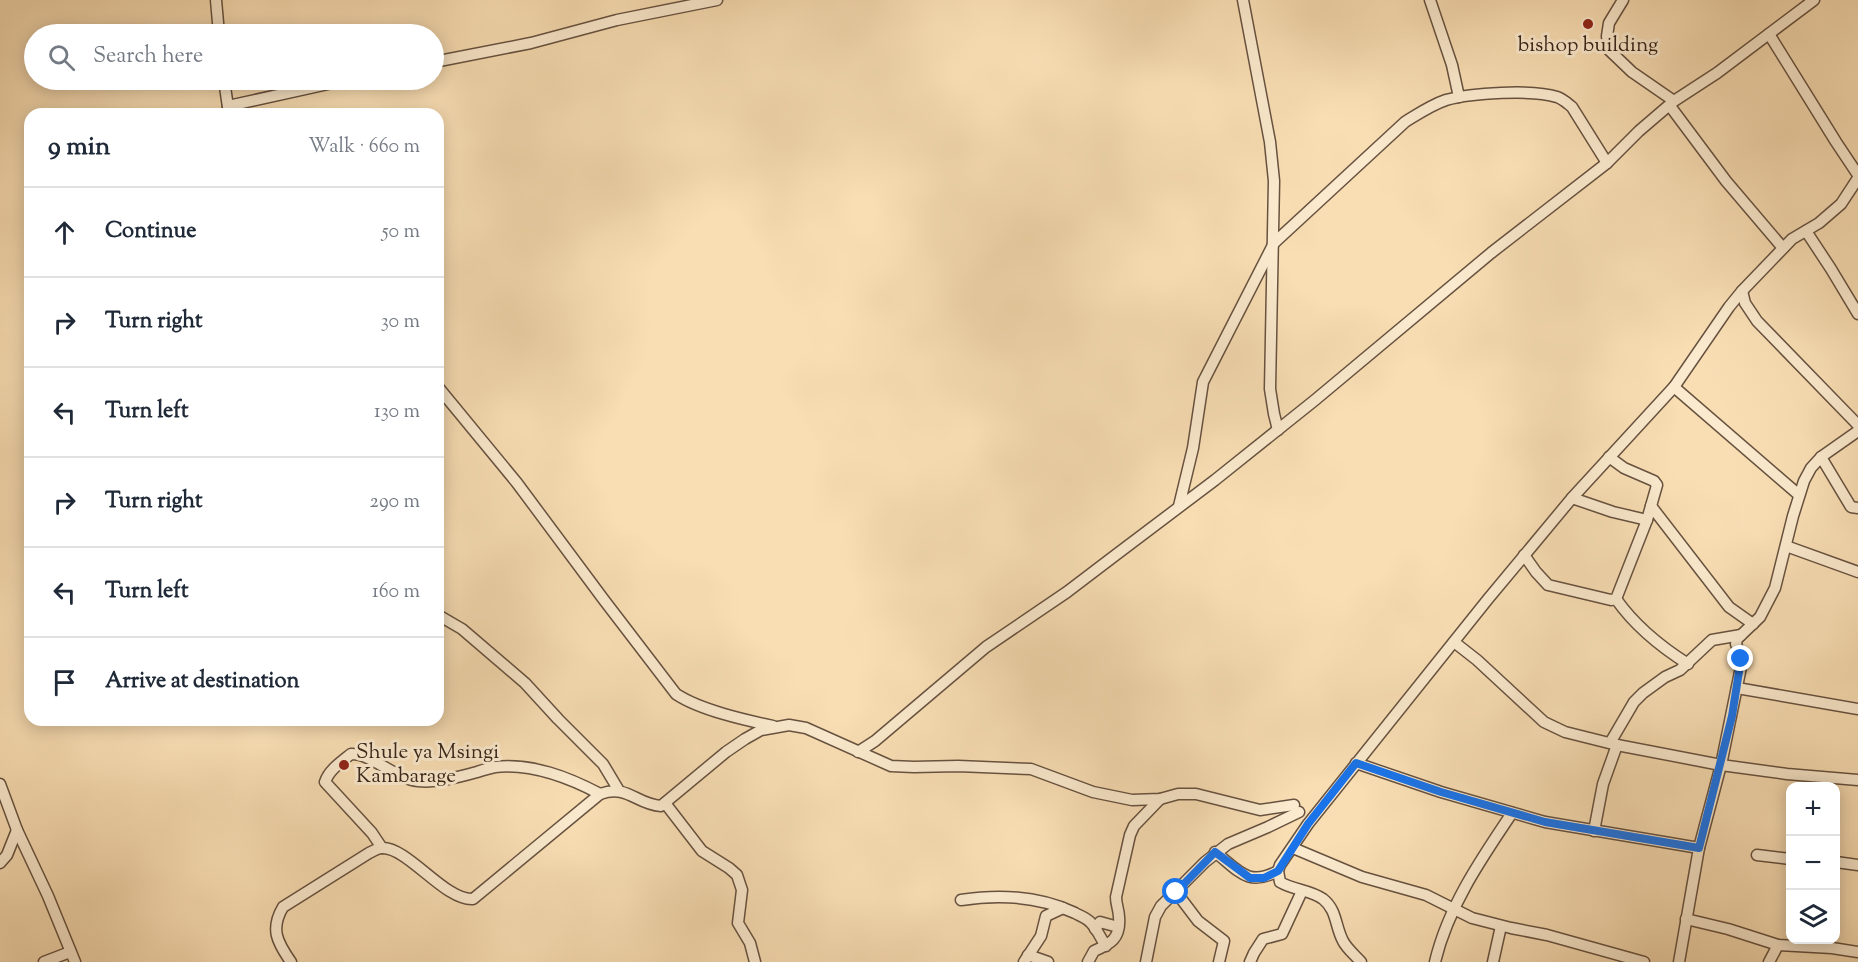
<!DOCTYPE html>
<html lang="en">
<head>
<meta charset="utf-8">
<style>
	:root { --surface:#fff; --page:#f6f6f7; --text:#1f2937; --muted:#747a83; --line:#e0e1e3 }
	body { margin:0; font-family:"Sorts Mill Goudy",serif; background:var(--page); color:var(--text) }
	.controls { position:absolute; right:18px; bottom:18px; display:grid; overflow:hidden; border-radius:12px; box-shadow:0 3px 15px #0003 }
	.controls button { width:54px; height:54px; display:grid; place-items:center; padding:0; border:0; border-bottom:2px solid var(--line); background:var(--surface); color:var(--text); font:30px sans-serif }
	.stop { position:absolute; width:18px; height:18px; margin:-14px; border:4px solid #1a73e8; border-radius:50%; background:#fff }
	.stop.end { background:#1a73e8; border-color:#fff; box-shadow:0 2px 6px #0008 }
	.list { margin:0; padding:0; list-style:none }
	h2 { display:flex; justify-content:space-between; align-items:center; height:78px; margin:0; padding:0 24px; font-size:26px }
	h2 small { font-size:20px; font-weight:400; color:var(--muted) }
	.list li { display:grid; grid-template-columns:39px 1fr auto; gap:18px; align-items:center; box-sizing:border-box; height:90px; padding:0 24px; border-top:2px solid var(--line) }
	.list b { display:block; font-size:22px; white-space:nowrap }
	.list em { font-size:20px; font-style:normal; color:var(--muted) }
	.icon { flex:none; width:33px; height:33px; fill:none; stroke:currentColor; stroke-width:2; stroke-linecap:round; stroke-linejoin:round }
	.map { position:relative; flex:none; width:1858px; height:962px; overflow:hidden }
	.search { position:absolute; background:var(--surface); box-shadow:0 3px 15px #0003; left:24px; top:24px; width:420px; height:66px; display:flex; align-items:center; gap:15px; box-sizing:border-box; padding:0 21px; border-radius:33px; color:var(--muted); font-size:22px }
	.panel { position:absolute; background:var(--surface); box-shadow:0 3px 15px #0003; left:24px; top:108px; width:420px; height:618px; border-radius:18px }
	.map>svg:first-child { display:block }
</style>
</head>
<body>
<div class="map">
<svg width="1858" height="962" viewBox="0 0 1858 962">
	<rect width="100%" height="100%" fill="#f9deb4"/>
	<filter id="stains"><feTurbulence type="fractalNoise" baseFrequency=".00333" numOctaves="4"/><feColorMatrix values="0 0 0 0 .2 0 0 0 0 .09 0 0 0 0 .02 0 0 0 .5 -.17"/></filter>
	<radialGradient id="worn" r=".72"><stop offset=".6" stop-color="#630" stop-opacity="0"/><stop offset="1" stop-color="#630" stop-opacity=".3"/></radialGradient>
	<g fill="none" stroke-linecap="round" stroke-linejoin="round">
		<g stroke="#675240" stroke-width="13">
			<g id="minor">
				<path d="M216 0 219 34"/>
				<path d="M1243 0 1270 142 1274 181 1270 389 1274 414 1278 430"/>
				<path d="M1430 0 1452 65 1459 97"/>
				<path d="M1623 0 1609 23 1607 36 1609 50 1632 72 1674 101"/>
				<path d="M1769 34 1836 142 1858 175"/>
				<path d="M434 62 531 43 617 20 717 0"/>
				<path d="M224 80 229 114"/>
				<path d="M228 106 346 80"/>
				<path d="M1670 106 1726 181 1783 248"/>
				<path d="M1806 231 1831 269 1858 314"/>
				<path d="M1742 291 1745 303 1757 321 1858 425"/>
				<path d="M438 387 517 483 604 600 676 694C700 710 745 720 773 726"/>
				<path d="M1674 387 1799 495"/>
				<path d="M1821 457 1851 507 1858 508"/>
				<path d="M1572 498 1613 512 1647 520"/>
				<path d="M1179 506 1193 448 1203 382 1274 243 1405 122C1418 114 1431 105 1446 100 1471 93 1532 89 1557 97 1563 99 1567 103 1572 107L1607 163"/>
				<path d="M1651 506 1729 607 1753 624"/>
				<path d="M1786 546 1858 572"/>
				<path d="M1524 555 1536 572 1548 585 1611 600 1616 599 1647 520 1657 485 1654 481 1624 468 1609 457"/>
				<path d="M1616 599C1635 626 1661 647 1688 664"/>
				<path d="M438 615 462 629 525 683 558 719 603 764 618 789"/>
				<path d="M1454 642 1477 660 1544 722 1565 732 1617 745 1721 765 1787 774 1858 780"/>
				<path d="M1737 688 1858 709"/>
				<path d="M1610 743 1634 702 1643 693 1665 677 1680 670 1712 640 1741 635"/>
				<path d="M858 752 875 741 986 647 1067 592 1113 557 1215 480 1315 400 1491 253 1607 163 1639 131 1674 101 1717 73 1814 0"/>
				<path d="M1356 763 1441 792 1545 822 1699 848"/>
				<path d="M0 784 17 830 48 896 75 962"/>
				<path d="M665 803 702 851 729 868 737 875 742 890 738 923 750 943 755 962"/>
				<path d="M1594 831 1603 784 1617 745"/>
				<path d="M382 848 372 833 325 782C329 770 341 762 351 754 371 753 395 779 418 781 437 783 459 777 477 772 483 770 489 768 495 767 532 763 568 777 600 794"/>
				<path d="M1293 848 1362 877 1426 895 1472 918 1511 928 1547 935 1644 962"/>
				<path d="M1215 852C1239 871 1248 887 1278 871"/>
				<path d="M1757 855 1790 859"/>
				<path d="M1836 862 1858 865"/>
				<path d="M0 863 7 855 17 830"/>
				<path d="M1176 892 1198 921 1224 941 1219 962"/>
				<path d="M961 900C1000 894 1039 896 1075 913 1080 916 1087 918 1091 923 1097 929 1101 939 1106 946"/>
				<path d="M1686 919 1728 929 1778 945 1832 948 1858 952"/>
				<path d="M1095 929 1100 922 1118 927"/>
				<path d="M1028 955 1048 962"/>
				<path d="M44 962 70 952"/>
				<path d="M291 962C277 942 270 929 283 907L369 853C373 851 378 848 382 848 408 847 445 901 473 899L600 794C628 784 635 804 661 806L726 752 745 739 761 730 789 725 806 728 891 766 914 767 958 766 1031 769 1093 792 1132 800 1160 799 1178 794H1196L1260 810 1294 805"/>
				<path d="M1024 962 1041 936 1046 916 1063 908"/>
				<path d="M1088 962 1094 951C1110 944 1121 939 1119 917 1119 910 1116 905 1116 897L1130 835 1134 826 1160 799"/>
				<path d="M1146 962 1155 917 1161 906 1205 862 1228 844 1268 827 1299 812"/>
				<path d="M1250 962 1254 953 1263 939 1282 934 1302 891"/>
				<path d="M1361 962C1355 955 1347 949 1343 941 1335 926 1337 910 1323 899 1311 890 1293 890 1280 882L1278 871 1280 865 1308 824 1488 599 1572 498 1674 387 1729 307 1742 291 1792 239 1819 223 1841 204 1858 178"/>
				<path d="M1435 962C1448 907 1481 859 1512 813"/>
				<path d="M1493 962 1501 926"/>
				<path d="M1679 962 1699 848 1721 765 1741 667V659L1736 644 1737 639 1760 617 1775 588 1793 516 1804 481 1811 468 1821 457 1858 431"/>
				<path d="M1769 962 1778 945"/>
			</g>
		</g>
		<use href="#minor" stroke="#fbeace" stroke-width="10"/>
	</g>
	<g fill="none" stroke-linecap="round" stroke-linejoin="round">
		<path stroke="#1a73e8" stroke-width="8" d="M1176 892 1215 852 1250 878H1264L1278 871 1308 824 1356 763 1441 792 1545 822 1699 848 1732 716 1741 659"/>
	</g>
	<g fill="#8f2418" stroke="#fbeace" stroke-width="2">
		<circle cx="1588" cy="24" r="6"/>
		<circle cx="344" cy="765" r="6"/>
	</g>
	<g text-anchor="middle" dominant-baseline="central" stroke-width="6" stroke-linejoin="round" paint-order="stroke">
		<g font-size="21" fill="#362419" stroke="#fbeace">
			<text x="1588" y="46">bishop building</text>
			<text x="356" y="753" text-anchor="start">Shule ya Msingi<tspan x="356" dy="24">Kambarage</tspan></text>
		</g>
	</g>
	<rect width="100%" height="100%" filter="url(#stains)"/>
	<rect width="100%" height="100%" fill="url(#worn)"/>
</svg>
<div class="controls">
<button>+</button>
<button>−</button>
<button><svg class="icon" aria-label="layers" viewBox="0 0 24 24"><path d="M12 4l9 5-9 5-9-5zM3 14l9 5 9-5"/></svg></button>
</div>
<div class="stop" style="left:1176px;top:892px"></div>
<div class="stop end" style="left:1741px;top:659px"></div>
<div class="search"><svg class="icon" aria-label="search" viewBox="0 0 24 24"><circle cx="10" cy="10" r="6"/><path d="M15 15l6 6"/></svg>Search here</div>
<section class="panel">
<h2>9 min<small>Walk · 660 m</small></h2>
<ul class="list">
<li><svg class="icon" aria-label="ahead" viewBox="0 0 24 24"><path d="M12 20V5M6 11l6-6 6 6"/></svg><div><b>Continue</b></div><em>50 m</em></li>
<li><svg class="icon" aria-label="right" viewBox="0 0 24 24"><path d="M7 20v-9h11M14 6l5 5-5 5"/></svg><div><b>Turn right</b></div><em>30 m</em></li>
<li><svg class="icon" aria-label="left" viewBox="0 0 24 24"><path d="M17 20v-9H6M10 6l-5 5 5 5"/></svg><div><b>Turn left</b></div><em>130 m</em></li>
<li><svg class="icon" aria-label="right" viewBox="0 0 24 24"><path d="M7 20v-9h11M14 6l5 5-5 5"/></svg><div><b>Turn right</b></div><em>290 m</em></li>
<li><svg class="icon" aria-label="left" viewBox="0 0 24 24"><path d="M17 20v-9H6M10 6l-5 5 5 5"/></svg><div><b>Turn left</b></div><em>160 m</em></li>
<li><svg class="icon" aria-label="arrive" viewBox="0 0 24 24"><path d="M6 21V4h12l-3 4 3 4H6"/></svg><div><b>Arrive at destination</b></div></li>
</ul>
</section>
</div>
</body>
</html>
